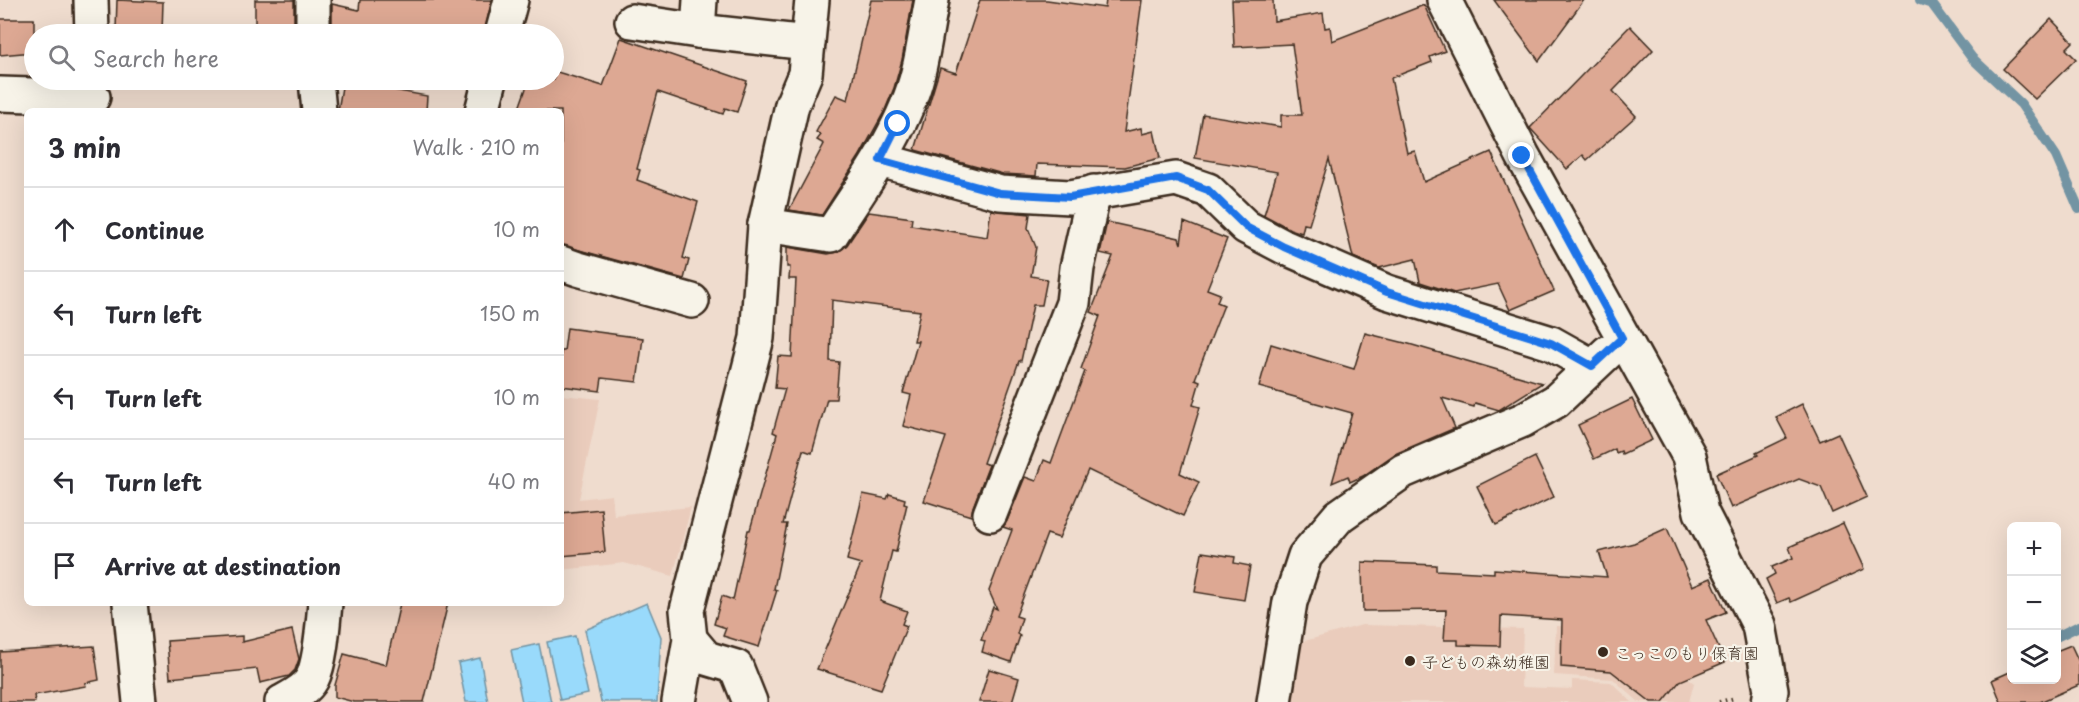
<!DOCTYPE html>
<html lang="en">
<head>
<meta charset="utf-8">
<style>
	:root { --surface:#fff; --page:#f2f2f3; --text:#2b2b33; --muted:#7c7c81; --line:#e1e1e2 }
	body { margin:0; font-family:"Playpen Sans","Klee One",sans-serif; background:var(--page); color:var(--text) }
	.controls { position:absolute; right:18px; bottom:18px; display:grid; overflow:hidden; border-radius:9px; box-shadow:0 6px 24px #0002 }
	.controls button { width:54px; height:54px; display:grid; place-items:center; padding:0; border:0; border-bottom:2px solid var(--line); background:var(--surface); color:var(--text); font:30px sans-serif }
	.stop { position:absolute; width:18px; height:18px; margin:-14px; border:4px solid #1a73e8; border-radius:50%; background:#fff }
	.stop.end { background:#1a73e8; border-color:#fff; box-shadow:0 2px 6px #0008 }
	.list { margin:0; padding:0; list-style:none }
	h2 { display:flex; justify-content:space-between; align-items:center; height:78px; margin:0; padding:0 24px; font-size:26px }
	h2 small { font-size:20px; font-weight:400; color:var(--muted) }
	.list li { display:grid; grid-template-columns:39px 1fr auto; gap:18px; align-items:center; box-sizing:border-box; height:84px; padding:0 24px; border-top:2px solid var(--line) }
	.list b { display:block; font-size:22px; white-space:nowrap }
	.list em { font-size:20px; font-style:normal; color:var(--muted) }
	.icon { flex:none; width:33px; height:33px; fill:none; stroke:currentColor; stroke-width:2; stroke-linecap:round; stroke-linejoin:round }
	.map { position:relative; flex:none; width:2079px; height:702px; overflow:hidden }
	.search { position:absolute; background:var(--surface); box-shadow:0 6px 24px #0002; left:24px; top:24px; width:540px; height:66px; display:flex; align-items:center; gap:15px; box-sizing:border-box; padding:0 21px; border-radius:33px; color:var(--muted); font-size:22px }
	.panel { position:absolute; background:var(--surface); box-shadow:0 6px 24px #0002; left:24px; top:108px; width:540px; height:498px; border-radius:9px }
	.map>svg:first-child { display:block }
</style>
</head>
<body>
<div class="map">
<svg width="2079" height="702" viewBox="0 0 2079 702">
	<rect width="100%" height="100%" fill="#efdcce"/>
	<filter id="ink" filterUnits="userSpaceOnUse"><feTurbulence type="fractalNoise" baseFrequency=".0167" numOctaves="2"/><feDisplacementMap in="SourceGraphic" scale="12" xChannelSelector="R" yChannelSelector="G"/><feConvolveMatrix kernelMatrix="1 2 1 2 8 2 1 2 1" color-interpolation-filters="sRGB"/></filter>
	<g filter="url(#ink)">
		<g fill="#eaccbc">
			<path d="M561 395 600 399 579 499 612 495 614 515 691 507 673 576 624 563 561 570Z"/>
			<path d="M1362 625 1523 629 1521 687 1572 689V680L1611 682 1632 702H1291L1301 642Z"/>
			<path d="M1556 626 1619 628 1694 683 1689 702H1639L1613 679 1554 675Z"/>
		</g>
		<g fill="#99dafb" stroke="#7394a3" stroke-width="1.5">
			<path d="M647 603 661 637 657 702H601L585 630Z"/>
			<path d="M575 636 588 694 560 700 547 642Z"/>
			<path d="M539 644 551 702H522L511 650Z"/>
			<path d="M480 658 488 702H466L458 663Z"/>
		</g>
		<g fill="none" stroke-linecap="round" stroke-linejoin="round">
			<g stroke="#7394a3" stroke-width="10">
				<path d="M1920 0 1932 4 1972 58 2021 104 2056 156 2079 209"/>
				<path d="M2056 637 2079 626"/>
			</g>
		</g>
		<g fill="#dda893" stroke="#3b2a1e" stroke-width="1.5">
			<path d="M117 0 163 2 162 32 116 30Z"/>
			<rect x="255" y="0" width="39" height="29"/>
			<path d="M360 0H492L484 34H356V29H332V4L359 10Z"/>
			<path d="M871 0H913L902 60 894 88 885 110 859 157 822 215 789 210 824 144 817 140 821 135 816 132 836 95 848 100Z"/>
			<path d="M980 0H1047L1105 8 1106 0H1142L1124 132 1141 128 1142 134 1154 131 1160 158 1125 167 1037 164 1036 176 1003 174 915 150 940 68 956 73Z"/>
			<path d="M1232 0H1273L1274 21 1323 13 1325 28 1330 27 1332 41 1424 5 1445 51 1430 57 1432 62 1391 78 1407 153 1415 151 1424 182 1491 152 1554 291 1510 310 1498 284 1454 293 1420 282 1415 259 1379 268 1353 257 1329 159 1309 225 1304 224 1302 233 1290 229 1264 215 1277 172 1195 158 1203 114 1281 127V115H1302L1292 44 1234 47Z"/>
			<path d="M1494 0H1584L1539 61Z"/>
			<path d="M0 19H34V52L0 55Z"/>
			<path d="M2051 19 2073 42 2066 49 2076 59 2035 99 2003 69Z"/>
			<path d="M1630 26 1653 50 1613 91 1636 116 1587 160 1583 155 1567 169 1530 128Z"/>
			<path d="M621 38 747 81 737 112 725 108 723 114 658 92 637 169 640 170 637 180 698 202 683 258 689 260 684 279 561 245V111H518L529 80H554V71L603 86Z"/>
			<path d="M343 81 427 96 426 111H338Z"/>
			<path d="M991 210 1030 214 1028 228 1036 247 1031 276 1047 279 1042 305H1033L1021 361H1019L983 463 989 465 973 507 971 516 924 501 946 437 903 426 911 395 903 393 918 341H914L920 311 832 300 830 361 839 362 836 399H827L812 453 803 450 783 524H787L774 589 777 590 759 647 723 636 726 628 714 624 722 596 733 600 748 530H750L777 434 773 432 785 389 775 388 778 356 792 357 796 279H789L790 267H787V247L828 254 838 252 847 245 869 212 912 218 911 225 987 237Z"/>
			<path d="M1107 222 1179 238 1181 244 1184 222 1227 239 1207 289 1220 294 1217 302 1224 305 1195 379 1200 381 1193 405 1200 407 1180 473 1199 482 1183 516 1088 470 1059 538 1047 534 1016 616 1022 618 1017 634 1020 636 1011 662 982 652 985 641 981 640 993 607 997 609 989 591 1012 530 1003 527 1007 521 1025 477 1036 481 1044 460 1051 463 1085 371 1081 369 1100 316 1091 312 1113 256 1100 253Z"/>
			<path d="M567 328 643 338 637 382 602 378 600 391 561 386V351H564Z"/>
			<path d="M1365 333 1409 344 1542 383 1499 410 1475 403 1474 407 1442 398 1455 428 1395 454 1363 476 1350 482 1348 476 1332 483 1352 413 1259 387 1271 344 1354 369Z"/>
			<path d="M1632 399 1652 440 1622 454 1621 451 1616 453 1615 449 1594 459 1578 425Z"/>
			<path d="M1802 404 1820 441 1838 433 1867 497 1832 513 1821 487 1799 479 1731 508 1716 474 1758 455 1756 453 1787 438 1776 417Z"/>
			<path d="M1535 457 1554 497 1496 525 1477 486Z"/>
			<path d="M863 494 887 499 889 494 905 499 904 503 907 504 896 552 892 551 880 601 907 611 902 624 907 626 881 689 817 669 861 564 847 560Z"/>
			<path d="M601 509 605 552 561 556V513Z"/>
			<path d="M1843 523 1864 569 1791 602 1789 598 1777 603 1766 579 1775 574 1772 567 1793 558 1789 547Z"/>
			<path d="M1667 528 1692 586 1711 578 1726 612 1706 620 1725 662 1680 681 1663 702H1651L1611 671 1561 667 1562 620 1501 616 1500 646 1458 645V640H1444L1446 610 1363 611 1362 562 1436 565V570L1494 573V569L1607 577 1599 552 1634 543Z"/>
			<path d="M1202 552 1235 557 1234 563 1250 566 1244 600 1195 592Z"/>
			<path d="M400 603H448L424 702H354L335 697V685L344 654 386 665Z"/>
			<path d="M292 630 299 659 295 670 289 676 260 683 257 669 170 678 167 641 242 636V642Z"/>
			<path d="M2071 645 2079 662V685L2040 702H2001L1992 680 2012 671V680H2056V651Z"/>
			<path d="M94 646 99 680 85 683 86 686 34 695 35 702H0V652Z"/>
			<path d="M989 669 1019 678 1012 702H979Z"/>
		</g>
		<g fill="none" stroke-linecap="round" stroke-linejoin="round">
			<g stroke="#3b2a1e" stroke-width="38">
				<g id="minor">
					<path d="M91 0 92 34"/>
					<path d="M313 0V34"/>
					<path d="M1444 0 1523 156 1689 456 1701 512 1759 625 1771 690 1769 702"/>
					<path d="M632 21 698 31 808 43"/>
					<path d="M698 31 700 0"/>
					<path d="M502 34 511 0"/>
					<path d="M316 80 319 111"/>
					<path d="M0 94 93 97"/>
					<path d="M482 111 490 80"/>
					<path d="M880 160 1000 193 1070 197 1176 179 1208 190 1246 227 1284 247 1387 292 1551 343 1592 366"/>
					<path d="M765 225 831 235C863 185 904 130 918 73 924 49 927 24 932 0"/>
					<path d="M561 263 578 269 692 301"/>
					<path d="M990 514 1073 303 1077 268 1094 192"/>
					<path d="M130 603 140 702"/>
					<path d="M690 639 706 658 736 667 750 702"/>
					<path d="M282 702C293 696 306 690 312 679 321 661 323 623 325 603"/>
					<path d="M679 702 690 639 687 610 757 338 765 225 792 105 805 74 812 0"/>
					<path d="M1274 702 1290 602 1305 556 1339 516 1403 471 1523 420 1556 401 1608 352"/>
				</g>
			</g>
			<path stroke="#3b2a1e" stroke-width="4" stroke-dasharray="1.5 4.5" stroke-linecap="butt" d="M1719 702 1735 698"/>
			<use href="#minor" stroke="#f7f3e8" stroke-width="33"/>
		</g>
	</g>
	<g fill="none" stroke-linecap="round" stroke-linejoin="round" filter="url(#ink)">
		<path stroke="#1a73e8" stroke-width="8" d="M898 124 880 160 1000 193 1070 197 1176 178 1208 190 1246 227 1284 247 1387 292 1551 343 1592 366 1622 338 1522 156"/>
	</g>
	<g fill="#3b2a1e" stroke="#f7f3e8" stroke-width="2">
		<circle cx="1603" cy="652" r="6"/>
		<circle cx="1410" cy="661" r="6"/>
	</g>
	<g text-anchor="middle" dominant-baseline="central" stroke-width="4.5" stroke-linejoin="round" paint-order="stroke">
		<g font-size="16" fill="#3b2a1e" stroke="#f7f3e8" text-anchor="start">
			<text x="1615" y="652">こっこのもり保育園</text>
			<text x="1422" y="661">子どもの森幼稚園</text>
		</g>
	</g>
</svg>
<div class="controls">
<button>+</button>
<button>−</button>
<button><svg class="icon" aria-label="layers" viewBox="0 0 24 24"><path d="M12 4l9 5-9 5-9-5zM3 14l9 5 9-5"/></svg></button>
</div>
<div class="stop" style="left:898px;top:124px"></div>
<div class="stop end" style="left:1522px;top:156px"></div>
<div class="search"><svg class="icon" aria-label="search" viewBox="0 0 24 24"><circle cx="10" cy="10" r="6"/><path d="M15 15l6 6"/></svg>Search here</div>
<section class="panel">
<h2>3 min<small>Walk · 210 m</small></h2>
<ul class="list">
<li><svg class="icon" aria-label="ahead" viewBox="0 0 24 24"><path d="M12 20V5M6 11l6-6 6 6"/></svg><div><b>Continue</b></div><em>10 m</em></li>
<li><svg class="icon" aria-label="left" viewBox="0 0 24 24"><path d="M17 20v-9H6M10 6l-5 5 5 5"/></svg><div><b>Turn left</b></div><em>150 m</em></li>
<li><svg class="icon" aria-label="left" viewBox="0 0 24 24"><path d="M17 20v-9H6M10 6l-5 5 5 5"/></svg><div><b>Turn left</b></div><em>10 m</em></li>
<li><svg class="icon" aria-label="left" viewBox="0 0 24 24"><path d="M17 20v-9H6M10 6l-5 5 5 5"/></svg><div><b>Turn left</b></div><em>40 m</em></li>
<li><svg class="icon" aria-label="arrive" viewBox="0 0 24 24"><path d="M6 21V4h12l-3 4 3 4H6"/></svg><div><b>Arrive at destination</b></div></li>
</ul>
</section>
</div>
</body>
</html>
